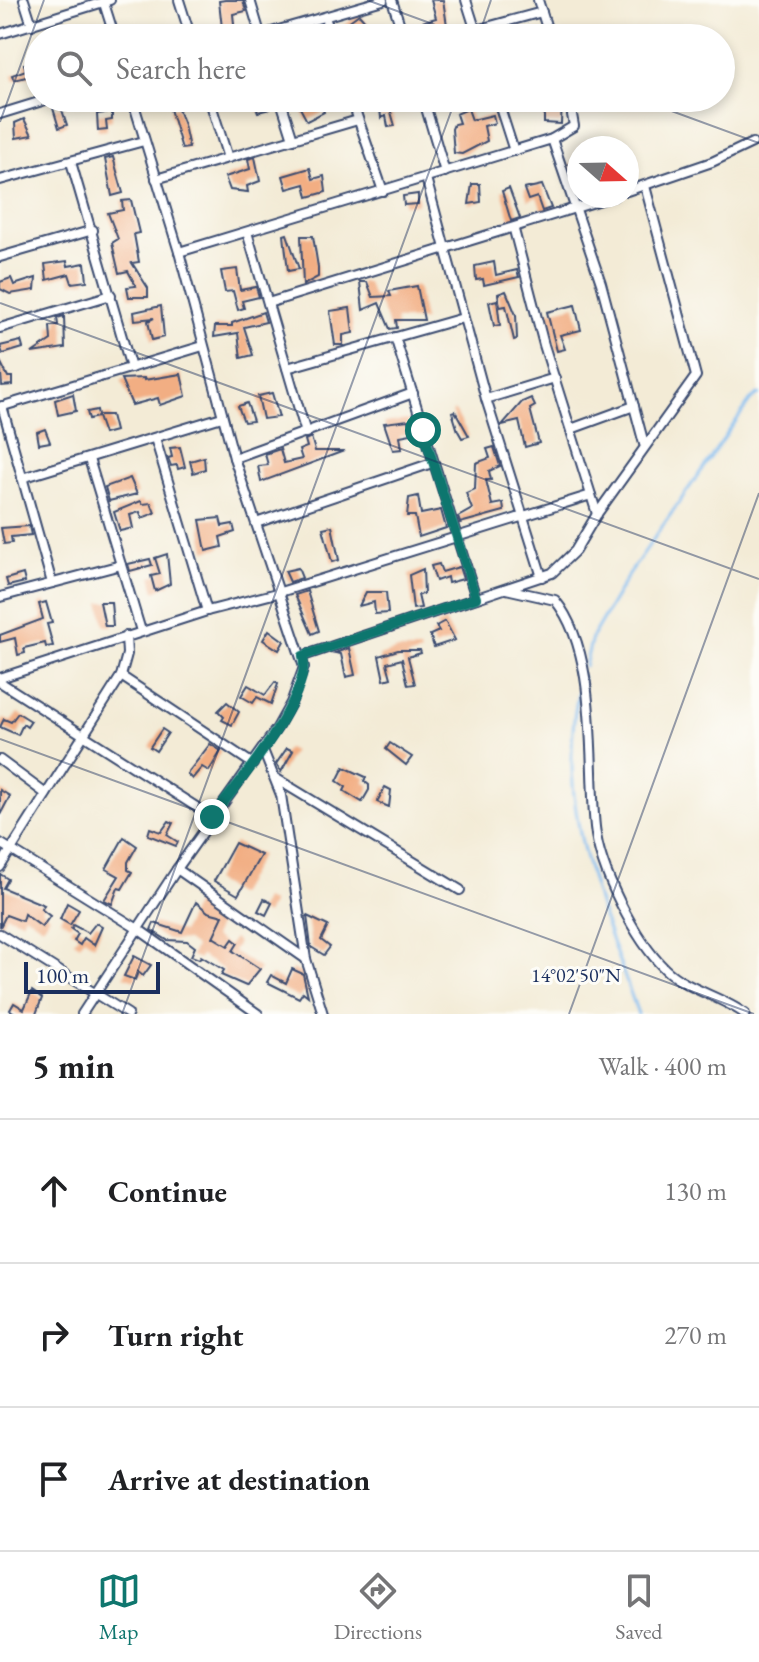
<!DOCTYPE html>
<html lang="en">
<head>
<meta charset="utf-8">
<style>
	:root { --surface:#fff; --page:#f6f6f6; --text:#202124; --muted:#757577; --line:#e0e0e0; --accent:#0f766e }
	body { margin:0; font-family:"EB Garamond",serif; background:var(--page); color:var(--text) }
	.compass { position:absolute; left:567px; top:136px; width:72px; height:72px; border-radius:50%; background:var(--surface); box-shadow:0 4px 12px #0003; rotate:110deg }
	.scale { position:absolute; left:24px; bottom:20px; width:136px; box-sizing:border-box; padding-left:8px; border:4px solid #1b2f5e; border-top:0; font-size:22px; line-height:28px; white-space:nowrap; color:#1b2f5e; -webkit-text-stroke:6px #fdfcf7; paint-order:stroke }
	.stop { position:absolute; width:24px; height:24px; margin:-18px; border:6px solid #0f766e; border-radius:50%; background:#fff }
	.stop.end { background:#0f766e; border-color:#fff; box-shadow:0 2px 8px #0008 }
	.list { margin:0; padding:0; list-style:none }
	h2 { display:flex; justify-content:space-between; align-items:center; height:104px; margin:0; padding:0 32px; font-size:34px }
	h2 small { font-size:26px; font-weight:400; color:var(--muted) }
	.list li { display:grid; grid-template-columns:52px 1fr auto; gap:24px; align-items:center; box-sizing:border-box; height:144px; padding:0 32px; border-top:2px solid var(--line) }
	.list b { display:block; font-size:30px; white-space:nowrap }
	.list em { font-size:26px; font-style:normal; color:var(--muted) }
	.icon { flex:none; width:44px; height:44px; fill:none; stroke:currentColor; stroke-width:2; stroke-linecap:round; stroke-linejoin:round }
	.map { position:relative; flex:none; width:759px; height:1014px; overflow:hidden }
	.search { position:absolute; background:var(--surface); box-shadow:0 4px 12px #0003; left:24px; right:24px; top:24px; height:88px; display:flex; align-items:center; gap:20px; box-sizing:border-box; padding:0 28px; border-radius:44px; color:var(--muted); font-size:30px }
	.sheet { height:536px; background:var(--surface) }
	nav { display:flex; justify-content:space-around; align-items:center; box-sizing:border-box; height:112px; border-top:2px solid var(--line); background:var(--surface); font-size:22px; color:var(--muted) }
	nav a { display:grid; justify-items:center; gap:4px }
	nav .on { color:var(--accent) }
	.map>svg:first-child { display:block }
</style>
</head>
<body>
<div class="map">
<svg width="759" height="1014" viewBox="0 0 759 1014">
	<rect width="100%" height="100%" fill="#fdfcf7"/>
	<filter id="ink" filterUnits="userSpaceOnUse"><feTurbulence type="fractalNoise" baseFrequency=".0125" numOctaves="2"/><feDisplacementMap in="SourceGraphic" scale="16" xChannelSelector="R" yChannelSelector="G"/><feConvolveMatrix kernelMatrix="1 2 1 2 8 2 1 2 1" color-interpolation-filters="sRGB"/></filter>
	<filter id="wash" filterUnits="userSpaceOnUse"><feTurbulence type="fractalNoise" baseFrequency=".006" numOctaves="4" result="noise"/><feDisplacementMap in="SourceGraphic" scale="32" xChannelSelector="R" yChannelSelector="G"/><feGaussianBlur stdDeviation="1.8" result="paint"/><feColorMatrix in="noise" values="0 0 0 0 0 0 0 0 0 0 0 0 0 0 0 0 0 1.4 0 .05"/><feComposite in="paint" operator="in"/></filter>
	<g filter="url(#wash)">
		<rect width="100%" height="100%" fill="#f3ebd6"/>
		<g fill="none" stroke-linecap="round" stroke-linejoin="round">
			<g stroke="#7cb9ef" stroke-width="3">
				<path d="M585 666 592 637 629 574 750 401 759 394"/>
				<path d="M582 677C550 796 599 903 638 1014"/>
			</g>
		</g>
		<g id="blocks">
			<g fill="#f2ae83">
				<path d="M225 0H243L246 11 233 14 235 34 223 37 219 1Z"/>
				<path d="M431 0H443L449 38H411L408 26 436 18Z"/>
				<path d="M359 14 367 23V38H345L340 28Z"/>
				<path d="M163 29 164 38H146V30Z"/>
				<path d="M38 61V74L14 80 12 75 26 70 24 64Z"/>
				<path d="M259 98H267L270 109 258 112 253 100Z"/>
				<path d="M313 98H339L322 107 324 112 307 121 299 106Z"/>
				<path d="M379 98H387L395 126 388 127 386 116 381 118Z"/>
				<path d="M562 98 561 124 544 123V109H537V99Z"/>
				<path d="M61 107 67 125 59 128 53 108Z"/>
				<path d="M177 107 184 125 189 148 182 149 170 109Z"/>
				<path d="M468 109 472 120 493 115 495 123 484 126 487 141 462 154 454 153 452 129 454 124 459 123 456 114Z"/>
				<path d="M112 112V120L106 121 107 130 98 131 97 114Z"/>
				<path d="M24 119 32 135 16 138 15 123Z"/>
				<path d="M113 157 123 193 112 196 105 159Z"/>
				<path d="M255 157 260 181 247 186 248 192 230 190 225 177 250 169 248 159Z"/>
				<path d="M579 163V191L577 192 569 164Z"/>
				<path d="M310 168 313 179 324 176 326 192 308 197 305 184 287 189 283 176Z"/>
				<path d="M472 184H480L481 202 469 204Z"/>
				<path d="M542 185 551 208 542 211 537 197 528 200 524 189Z"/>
				<path d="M509 188 520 218 511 221 502 191Z"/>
				<path d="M418 194V204L404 205 403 196Z"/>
				<path d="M131 200 139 233 134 234 139 262 132 263 148 288V297H129L127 287 136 286 128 271 119 273 112 243 118 239 108 213 123 210 122 201Z"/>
				<path d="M287 234 299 269 288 271 284 235Z"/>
				<path d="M301 236H313L318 267V277L303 285Z"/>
				<path d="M67 261 68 266 85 263 87 281 72 283 69 274 47 280 45 264Z"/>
				<path d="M494 262 496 275 517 270 519 277 484 285 483 279 476 280 475 266Z"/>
				<path d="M237 269 240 290 256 287 259 297 242 301 244 308 238 310 233 291 225 292 221 271Z"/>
				<path d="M11 278 14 285 36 278 35 290 10 294 0 289V282Z"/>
				<path d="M360 282H367L373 297 391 296 389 291 417 286 424 320H396L397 328 390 329 379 303 363 310Z"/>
				<path d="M506 291 516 315 517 339 514 340 506 306 500 307 498 294Z"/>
				<path d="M497 300 500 325 494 326 489 302Z"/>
				<path d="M575 305 581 330 560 335 565 349 557 351 547 312Z"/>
				<path d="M161 306 164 337 152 340 148 321 154 318 135 320 134 312Z"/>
				<path d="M350 308 353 333 343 335V345H335L330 311Z"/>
				<path d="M263 312 266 322 244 327 253 355 241 358 238 333 214 337 215 326H232V323Z"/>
				<path d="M64 316 65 348 32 353 51 340 50 326 58 325 57 318Z"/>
				<path d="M21 341 23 348 3 354 0 346Z"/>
				<path d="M0 361 8 377H12V385L2 386Z"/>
				<path d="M181 374 186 396 160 405 158 398 132 405 121 379 144 378V380Z"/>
				<path d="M272 393 279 417 263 419 258 396Z"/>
				<path d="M73 394 76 411 58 415 55 400Z"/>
				<path d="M531 398 535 406 530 409 539 443 525 447 519 421 502 425 522 402Z"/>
				<path d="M247 403 253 421 244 422 238 406Z"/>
				<path d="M97 410 98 415H111L115 431 104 434 98 417 89 419 87 412Z"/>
				<path d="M455 411 469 436 462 438 458 431 452 412Z"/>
				<path d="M408 420 411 434 400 436 402 449 393 450 384 423Z"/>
				<path d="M45 429 50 442 39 444 37 432Z"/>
				<path d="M311 437 315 451H344L261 482 258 466 268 465 265 454 280 449 284 463 302 459 299 450 307 447 305 440Z"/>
				<path d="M180 447 185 467 178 469 177 465 171 466 168 458 172 457 170 448Z"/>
				<path d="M494 447 500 466 489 471 491 480H486L492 505 503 503 504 511 460 523 458 517 472 509 466 493 475 489 476 463 490 458 487 449Z"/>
				<path d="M204 457 205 469 193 473 190 461Z"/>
				<path d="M130 478 137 494 109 501 105 487Z"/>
				<path d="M418 496 421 514 441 510 446 528 419 537 415 516H407L409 498Z"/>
				<path d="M141 501 143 504 151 503 155 513 142 518 140 512 130 515 133 528 120 531 114 512Z"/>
				<path d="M220 518 222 526 233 524 235 532 220 537 222 547 206 551 200 520Z"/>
				<path d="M29 526 31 535 11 537 12 543 4 544 1 528Z"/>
				<path d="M332 526 339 560 332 562 323 528Z"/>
				<path d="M167 554 170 584 155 591 151 576 160 574 155 558Z"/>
				<path d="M150 559 152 565 130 571 128 564Z"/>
				<path d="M439 564 442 572 459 567 463 579 448 583 447 577 436 581 431 566Z"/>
				<path d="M298 568 302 578 290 582 285 571Z"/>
				<path d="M423 569 424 594 418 595 421 608 413 609 409 575Z"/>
				<path d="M23 574 25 582 8 586 6 579Z"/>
				<path d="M307 591 319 631 312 634 295 595Z"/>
				<path d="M366 592H386L388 613 375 614 374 602 359 606Z"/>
				<path d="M46 602 52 623 47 624 53 646 46 647 45 643 24 648 25 653 18 655 15 638 0 642V635L43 619 39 604Z"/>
				<path d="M100 602H111L113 626H105Z"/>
				<path d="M445 621 455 640 434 647 430 635 439 631 436 626Z"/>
				<path d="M269 630 284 641 279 650 263 640Z"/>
				<path d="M349 648 355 675 346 677 341 654 335 653Z"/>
				<path d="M398 650H420L421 653 408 657 415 684 408 685 402 659 387 663 391 678 384 680 379 656Z"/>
				<path d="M275 682 278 684 271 704 257 697 253 703 241 696 248 685 265 695Z"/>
				<path d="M227 702 239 712 232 725 222 720 224 717 218 711Z"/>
				<path d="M18 713 31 721 27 727 23 724 18 735 0 727 4 719 11 722Z"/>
				<path d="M162 729 168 733 156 751 150 747Z"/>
				<path d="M390 743 412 757 406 765 386 749Z"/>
				<path d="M210 744 221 751 209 771 202 767 192 779 187 774Z"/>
				<path d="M287 748 293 751 281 772 276 764Z"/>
				<path d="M344 767 366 777 364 781 369 785V790L362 802 344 791 346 787 337 781Z"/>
				<path d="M385 787 391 790 389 807 377 802Z"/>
				<path d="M0 790 10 796 0 815Z"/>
				<path d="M169 821 173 823 167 835 178 842 176 846 148 835 150 828 161 832Z"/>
				<path d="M124 837 137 846 128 862V870L132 872 122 889 118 888 112 904 104 900 119 876 106 869Z"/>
				<path d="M235 843 261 855 238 895 214 881Z"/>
				<path d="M0 874 8 879 3 888 44 905 41 909 50 916 42 927 24 914 22 921 6 915 0 927Z"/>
				<path d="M264 899 272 903 266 915 258 911Z"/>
				<path d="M196 902 208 912 223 916 213 937 228 946 233 939 238 943 233 951 260 969 246 986 221 975 224 970 201 956 199 959 191 956 195 947 187 941 167 940 151 930 154 923 182 932Z"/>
				<path d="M67 903 79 910 70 925 60 919Z"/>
				<path d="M307 916 328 926 321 940 330 947 324 955 311 947Z"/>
				<path d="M96 923 102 927 94 945 84 938 80 945 74 941 78 934 71 929 73 925 88 933Z"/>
				<path d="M134 956 151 965 143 976 138 972 135 980 124 976Z"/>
				<path d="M292 969 303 974 308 996 303 992 299 998 267 982 271 975 286 983Z"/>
				<path d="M32 991 42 998 36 1014H17L10 1010 14 1003 24 1009Z"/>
			</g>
		</g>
	</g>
	<g filter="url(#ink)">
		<use href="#blocks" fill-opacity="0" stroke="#3b4b70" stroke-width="2"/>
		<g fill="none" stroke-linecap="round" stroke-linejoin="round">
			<g stroke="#3b4b70" stroke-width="12">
				<g id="minor">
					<path d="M24 0 32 25"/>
					<path d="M103 0 115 38"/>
					<path d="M179 0 191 38"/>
					<path d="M250 0 261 37"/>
					<path d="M392 0 404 38"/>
					<path d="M466 0 478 38"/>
					<path d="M538 0 550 38"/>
					<path d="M325 17 332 38"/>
					<path d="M476 30 542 12"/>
					<path d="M0 34 110 0"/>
					<path d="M261 35 383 0"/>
					<path d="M209 98 228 158"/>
					<path d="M280 98 293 139"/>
					<path d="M351 98 383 191"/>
					<path d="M423 98 445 172"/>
					<path d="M497 98 514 151"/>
					<path d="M0 114 52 98"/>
					<path d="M552 139 601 283 644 444"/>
					<path d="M71 162 131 368"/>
					<path d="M426 178 486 399 542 577"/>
					<path d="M156 179 358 120"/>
					<path d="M0 180 144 141"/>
					<path d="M627 191 712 162 752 143"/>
					<path d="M514 230 544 345 597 514"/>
					<path d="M247 232 306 433"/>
					<path d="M179 252 552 139 574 126 569 98"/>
					<path d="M0 257 93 230"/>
					<path d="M268 303 614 196"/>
					<path d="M0 328 111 295"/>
					<path d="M395 337 476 598"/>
					<path d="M287 368 463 318"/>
					<path d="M486 399 555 378"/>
					<path d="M2 406 52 583"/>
					<path d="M0 407 203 346"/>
					<path d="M571 429 634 406"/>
					<path d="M155 438 207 611"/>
					<path d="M234 458 413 393"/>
					<path d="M89 459 141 631"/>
					<path d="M22 478 222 417"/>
					<path d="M256 523 432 463"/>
					<path d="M506 589 555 600C599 654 588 761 595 827 599 869 635 940 665 969 687 990 721 996 745 1014"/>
					<path d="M0 597 121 565"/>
					<path d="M303 656 552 573 575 551 597 514 696 376 645 186"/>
					<path d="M121 676 253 764"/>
					<path d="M0 678 207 611 277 593 591 495"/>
					<path d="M0 682 212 817"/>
					<path d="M263 750 281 795 306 959 323 1014"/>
					<path d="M0 760 46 794"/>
					<path d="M275 778 460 890"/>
					<path d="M0 843 138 929 258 1014"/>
					<path d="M0 867 121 676 127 654 126 636"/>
					<path d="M177 869 306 959"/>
					<path d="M0 934 128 1014"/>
					<path d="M82 1014 177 869 277 728 291 703 304 667 234 458 179 252 132 98"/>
				</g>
			</g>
			<use href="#minor" stroke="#fff" stroke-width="8"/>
		</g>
	</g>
	<g fill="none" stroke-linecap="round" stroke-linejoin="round" filter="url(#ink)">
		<path stroke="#0f766e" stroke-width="10" d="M212 817C237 786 312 696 303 656L476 598 423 430"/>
	</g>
	<path fill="none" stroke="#1b2f5e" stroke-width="2" stroke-opacity="0.45" d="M367 0 471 38M478 38 491 0M636 98 759 143M0 122 44 0M0 303 759 579M0 739 754 1014M122 1014 456 98M569 1014 759 493"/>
	<g font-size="20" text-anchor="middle" fill="#1b2f5e" stroke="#fdfcf7" stroke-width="6" stroke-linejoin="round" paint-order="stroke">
		<text x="576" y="982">14°02'50"N</text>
	</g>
</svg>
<svg class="compass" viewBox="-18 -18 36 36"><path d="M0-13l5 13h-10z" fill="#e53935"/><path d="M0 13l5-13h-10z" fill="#757577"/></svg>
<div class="scale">100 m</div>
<div class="stop" style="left:423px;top:430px"></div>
<div class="stop end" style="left:212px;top:817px"></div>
<div class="search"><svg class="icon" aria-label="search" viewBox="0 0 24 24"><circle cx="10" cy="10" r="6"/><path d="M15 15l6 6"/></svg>Search here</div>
</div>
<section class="sheet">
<h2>5 min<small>Walk · 400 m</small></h2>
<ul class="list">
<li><svg class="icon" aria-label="ahead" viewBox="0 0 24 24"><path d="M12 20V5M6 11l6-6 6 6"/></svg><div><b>Continue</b></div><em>130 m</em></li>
<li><svg class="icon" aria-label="right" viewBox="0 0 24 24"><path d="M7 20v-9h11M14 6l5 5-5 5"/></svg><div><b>Turn right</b></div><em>270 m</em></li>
<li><svg class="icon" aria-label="arrive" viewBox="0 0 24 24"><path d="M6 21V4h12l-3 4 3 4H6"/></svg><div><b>Arrive at destination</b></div></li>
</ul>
</section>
<nav>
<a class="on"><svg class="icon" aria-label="map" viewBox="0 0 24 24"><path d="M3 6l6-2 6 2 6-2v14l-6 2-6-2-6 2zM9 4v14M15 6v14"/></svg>Map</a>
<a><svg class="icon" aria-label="directions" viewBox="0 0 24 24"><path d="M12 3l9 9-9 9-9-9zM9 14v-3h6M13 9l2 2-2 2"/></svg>Directions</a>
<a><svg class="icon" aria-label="saved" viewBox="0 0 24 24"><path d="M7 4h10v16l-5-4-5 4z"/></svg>Saved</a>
</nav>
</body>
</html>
